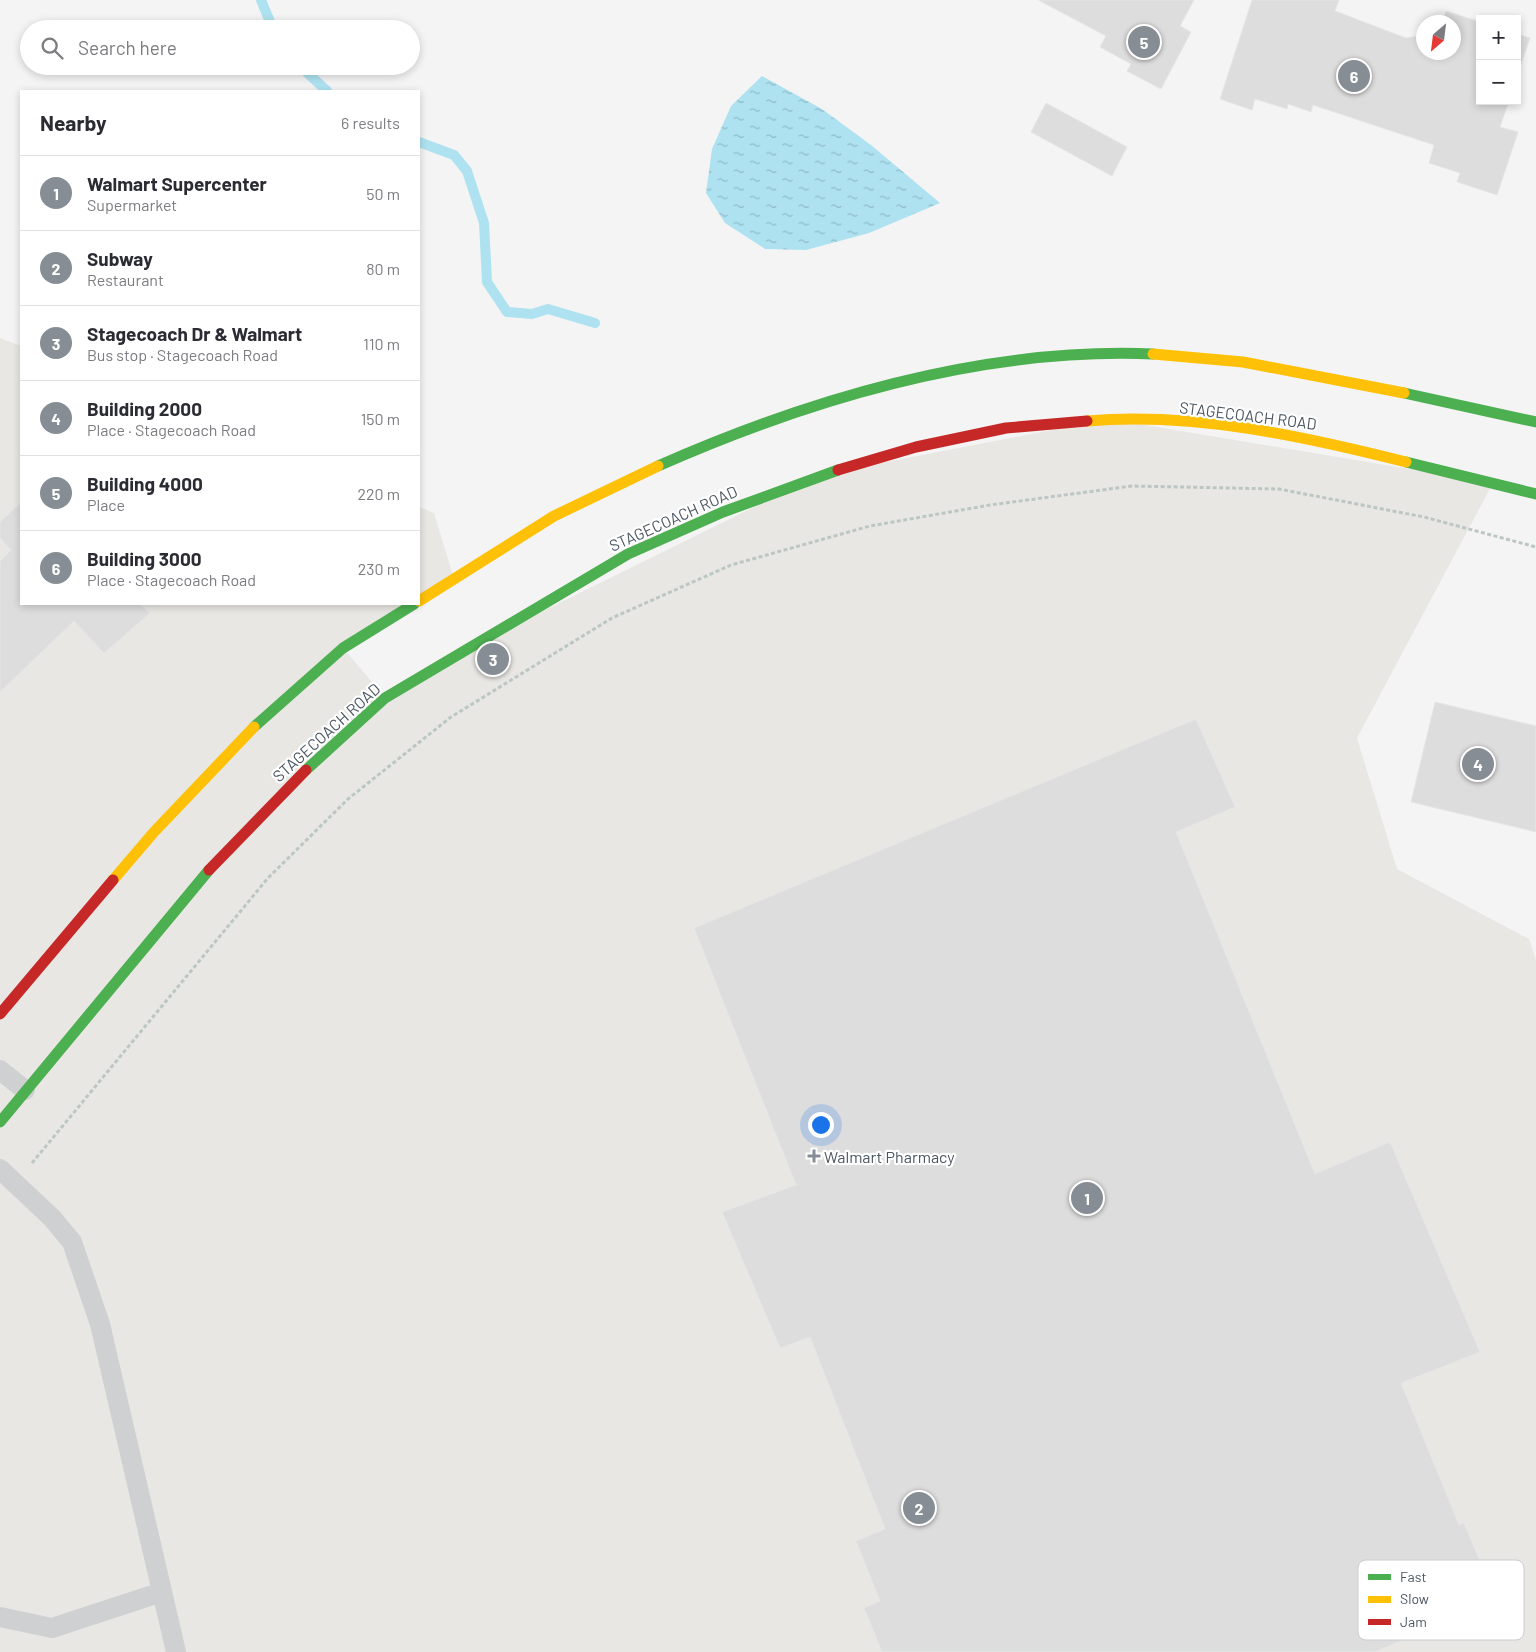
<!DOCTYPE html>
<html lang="en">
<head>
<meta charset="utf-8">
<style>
	:root { --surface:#fff; --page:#f2f2f3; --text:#2b2b33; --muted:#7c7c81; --line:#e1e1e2; --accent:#868d94 }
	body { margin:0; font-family:Barlow,sans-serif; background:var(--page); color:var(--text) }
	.controls { position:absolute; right:15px; top:15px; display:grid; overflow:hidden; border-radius:0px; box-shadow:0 2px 8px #0003 }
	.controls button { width:45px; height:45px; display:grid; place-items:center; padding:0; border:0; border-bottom:1px solid var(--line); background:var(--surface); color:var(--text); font:25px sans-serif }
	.compass { position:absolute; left:1416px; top:15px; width:45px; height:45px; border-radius:50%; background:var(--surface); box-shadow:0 2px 8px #0003; rotate:208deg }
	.you { position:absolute; left:820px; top:1124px; width:18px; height:18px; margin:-12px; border:4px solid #fff; border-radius:50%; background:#1a73e8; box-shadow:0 0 0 8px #1a73e833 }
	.badge { display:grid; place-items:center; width:32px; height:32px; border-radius:50%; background:var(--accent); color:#fff; font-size:16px; font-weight:700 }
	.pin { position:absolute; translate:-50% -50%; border:2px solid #fff; box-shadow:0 1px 5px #0006 }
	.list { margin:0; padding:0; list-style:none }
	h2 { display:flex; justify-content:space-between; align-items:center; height:65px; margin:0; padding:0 20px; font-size:21px }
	h2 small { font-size:16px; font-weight:400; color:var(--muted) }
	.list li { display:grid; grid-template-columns:32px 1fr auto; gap:15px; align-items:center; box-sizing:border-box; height:75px; padding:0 20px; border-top:1px solid var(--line) }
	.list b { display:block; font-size:19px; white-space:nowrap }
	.list p { margin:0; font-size:16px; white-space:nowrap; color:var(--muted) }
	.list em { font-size:16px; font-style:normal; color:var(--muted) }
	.icon { flex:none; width:28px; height:28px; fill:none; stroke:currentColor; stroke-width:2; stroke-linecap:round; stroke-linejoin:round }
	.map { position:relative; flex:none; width:1536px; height:1652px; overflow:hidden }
	.search { position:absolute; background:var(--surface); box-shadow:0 2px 8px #0003; left:20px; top:20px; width:400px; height:55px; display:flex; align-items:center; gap:12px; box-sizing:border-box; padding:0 18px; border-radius:28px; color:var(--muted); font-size:19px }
	.panel { position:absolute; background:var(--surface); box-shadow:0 2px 8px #0003; left:20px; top:90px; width:400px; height:515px; border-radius:0px }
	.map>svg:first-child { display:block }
</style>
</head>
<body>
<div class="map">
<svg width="1536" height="1652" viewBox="0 0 1536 1652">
	<defs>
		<pattern id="water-ripples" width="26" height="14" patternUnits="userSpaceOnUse" patternTransform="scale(1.25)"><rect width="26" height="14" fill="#aee2f0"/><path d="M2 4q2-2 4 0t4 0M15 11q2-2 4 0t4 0" fill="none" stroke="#90bac6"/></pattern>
	</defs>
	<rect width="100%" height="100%" fill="#f4f4f4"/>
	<g fill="#e8e7e3">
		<path d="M0 338 21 346V604H414L343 648 385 697 482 641 819 475 1109 419 1493 483 1357 738 1397 869 1529 939 1536 960V1652H0Z"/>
		<path d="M419 507 434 513 454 579 419 601Z"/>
	</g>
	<path fill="url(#water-ripples)" d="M762 76 822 109 871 145 940 203 869 233 806 250 765 249 725 223 706 193 712 149 731 106Z"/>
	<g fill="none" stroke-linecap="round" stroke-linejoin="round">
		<g stroke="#aee2f0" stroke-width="10">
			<path d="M261 0 273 29"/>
			<path d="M300 66 327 91"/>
			<path d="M419 142 454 155 467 171 484 223 487 282 507 312 532 314 548 309 595 323"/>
		</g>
	</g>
	<g fill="#ddddde" stroke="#e5e6e7">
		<path d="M1038 0H1194L1180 26 1191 32 1161 89 1127 71 1131 64 1100 47 1106 36Z"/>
		<path d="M1252 0H1339L1335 11 1406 38 1424 35V52H1454V22H1442L1446 11 1480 22V101H1509L1500 127 1518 132 1497 195 1457 182 1460 173 1429 163 1434 145 1313 105 1311 112 1288 104 1287 109 1255 99 1252 110 1220 99Z"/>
		<path d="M1517 34 1530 38 1517 76Z"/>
		<path d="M1046 103 1127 147 1112 176 1031 132Z"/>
		<path d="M21 502V604H141L150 613 104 653 74 621 0 692V561L11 550 0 538V522Z"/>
		<path d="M1435 702 1536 726V832L1411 802Z"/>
		<path d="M1196 719 1235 807 1176 832 1315 1174 1390 1142 1480 1352 1401 1383 1459 1525 1464 1523 1497 1601 1374 1652H882L864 1608 880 1601 856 1541 885 1529 810 1337 780 1348 722 1212 796 1185 694 928Z"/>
	</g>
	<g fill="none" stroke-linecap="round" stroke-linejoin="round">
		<path stroke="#bcc7c4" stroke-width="3" stroke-dasharray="4 2.5" stroke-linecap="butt" d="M32 1163 268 878 348 799 451 717 612 618 731 565 870 526 990 505 1132 486 1279 489 1424 517 1536 547"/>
		<g stroke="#ced0d2" stroke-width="20">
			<path d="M0 1070 25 1090"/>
			<path d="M0 1169 52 1218 72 1242 100 1324 176 1652"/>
			<path d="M0 1617 52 1628 162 1592"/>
		</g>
		<g stroke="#4caf50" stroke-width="11">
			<path d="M1404 393 1536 422"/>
			<path d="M1406 462 1536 494"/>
			<path d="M658 466C812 398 984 347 1153 354"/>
			<path d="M254 727 343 648 414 604"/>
			<path d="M306 770 385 698 628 554 723 512 838 470"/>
			<path d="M0 1122 209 870"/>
		</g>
		<g stroke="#ffc107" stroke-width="11">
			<path d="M1153 354 1243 362 1404 393"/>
			<path d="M1087 421C1194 412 1303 436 1406 462"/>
			<path d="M419 601 554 516 658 466"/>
			<path d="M113 880 154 832 254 727"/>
		</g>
		<g stroke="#c62828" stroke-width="11">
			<path d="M838 470 916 447 1006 428 1087 421"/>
			<path d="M209 870 306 770"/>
			<path d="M0 1014 113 880"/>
		</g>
	</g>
	<path fill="#868d94" stroke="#fff" stroke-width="2" d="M811.5 1148.5h5v5h5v5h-5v5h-5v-5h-5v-5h5z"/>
	<g text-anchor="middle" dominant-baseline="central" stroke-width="4.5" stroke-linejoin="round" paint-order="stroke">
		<g font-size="16" fill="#4a5661" stroke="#fff">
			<text transform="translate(1248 415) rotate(7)">STAGECOACH ROAD</text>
			<text transform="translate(673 518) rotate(-24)">STAGECOACH ROAD</text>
			<text transform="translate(326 732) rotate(-42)">STAGECOACH ROAD</text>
		</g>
		<g font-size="16" fill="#4a5661" stroke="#fff" text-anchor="start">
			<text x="824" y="1156">Walmart Pharmacy</text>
		</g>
	</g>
	<rect x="1358" y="1560" width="166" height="80" rx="8" fill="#fff" stroke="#c9ccd0" stroke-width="1"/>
	<rect x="1368" y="1574" width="23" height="6" fill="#4caf50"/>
	<rect x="1368" y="1596" width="23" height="7" fill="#ffc107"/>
	<rect x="1368" y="1619" width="23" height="6" fill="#c62828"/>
	<g font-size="14" fill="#4a5661">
		<text x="1400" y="1582">Fast</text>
		<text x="1400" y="1604">Slow</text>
		<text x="1400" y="1627">Jam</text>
	</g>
</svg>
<div class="controls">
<button>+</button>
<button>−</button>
</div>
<svg class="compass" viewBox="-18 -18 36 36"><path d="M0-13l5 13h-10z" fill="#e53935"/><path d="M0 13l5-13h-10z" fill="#7c7c81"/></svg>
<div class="you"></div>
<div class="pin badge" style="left:1087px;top:1198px">1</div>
<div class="pin badge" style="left:919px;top:1508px">2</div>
<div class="pin badge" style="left:493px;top:659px">3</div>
<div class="pin badge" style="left:1478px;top:764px">4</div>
<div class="pin badge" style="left:1144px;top:42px">5</div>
<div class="pin badge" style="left:1354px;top:76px">6</div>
<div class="search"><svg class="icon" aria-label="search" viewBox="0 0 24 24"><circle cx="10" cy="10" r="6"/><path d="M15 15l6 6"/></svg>Search here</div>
<section class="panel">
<h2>Nearby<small>6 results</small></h2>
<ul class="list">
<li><span class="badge">1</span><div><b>Walmart Supercenter</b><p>Supermarket</p></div><em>50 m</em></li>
<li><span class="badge">2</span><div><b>Subway</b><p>Restaurant</p></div><em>80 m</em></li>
<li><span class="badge">3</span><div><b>Stagecoach Dr &amp; Walmart</b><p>Bus stop · Stagecoach Road</p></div><em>110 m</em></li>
<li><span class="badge">4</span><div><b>Building 2000</b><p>Place · Stagecoach Road</p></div><em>150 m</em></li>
<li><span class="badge">5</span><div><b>Building 4000</b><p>Place</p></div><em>220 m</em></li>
<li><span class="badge">6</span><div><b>Building 3000</b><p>Place · Stagecoach Road</p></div><em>230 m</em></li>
</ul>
</section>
</div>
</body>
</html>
